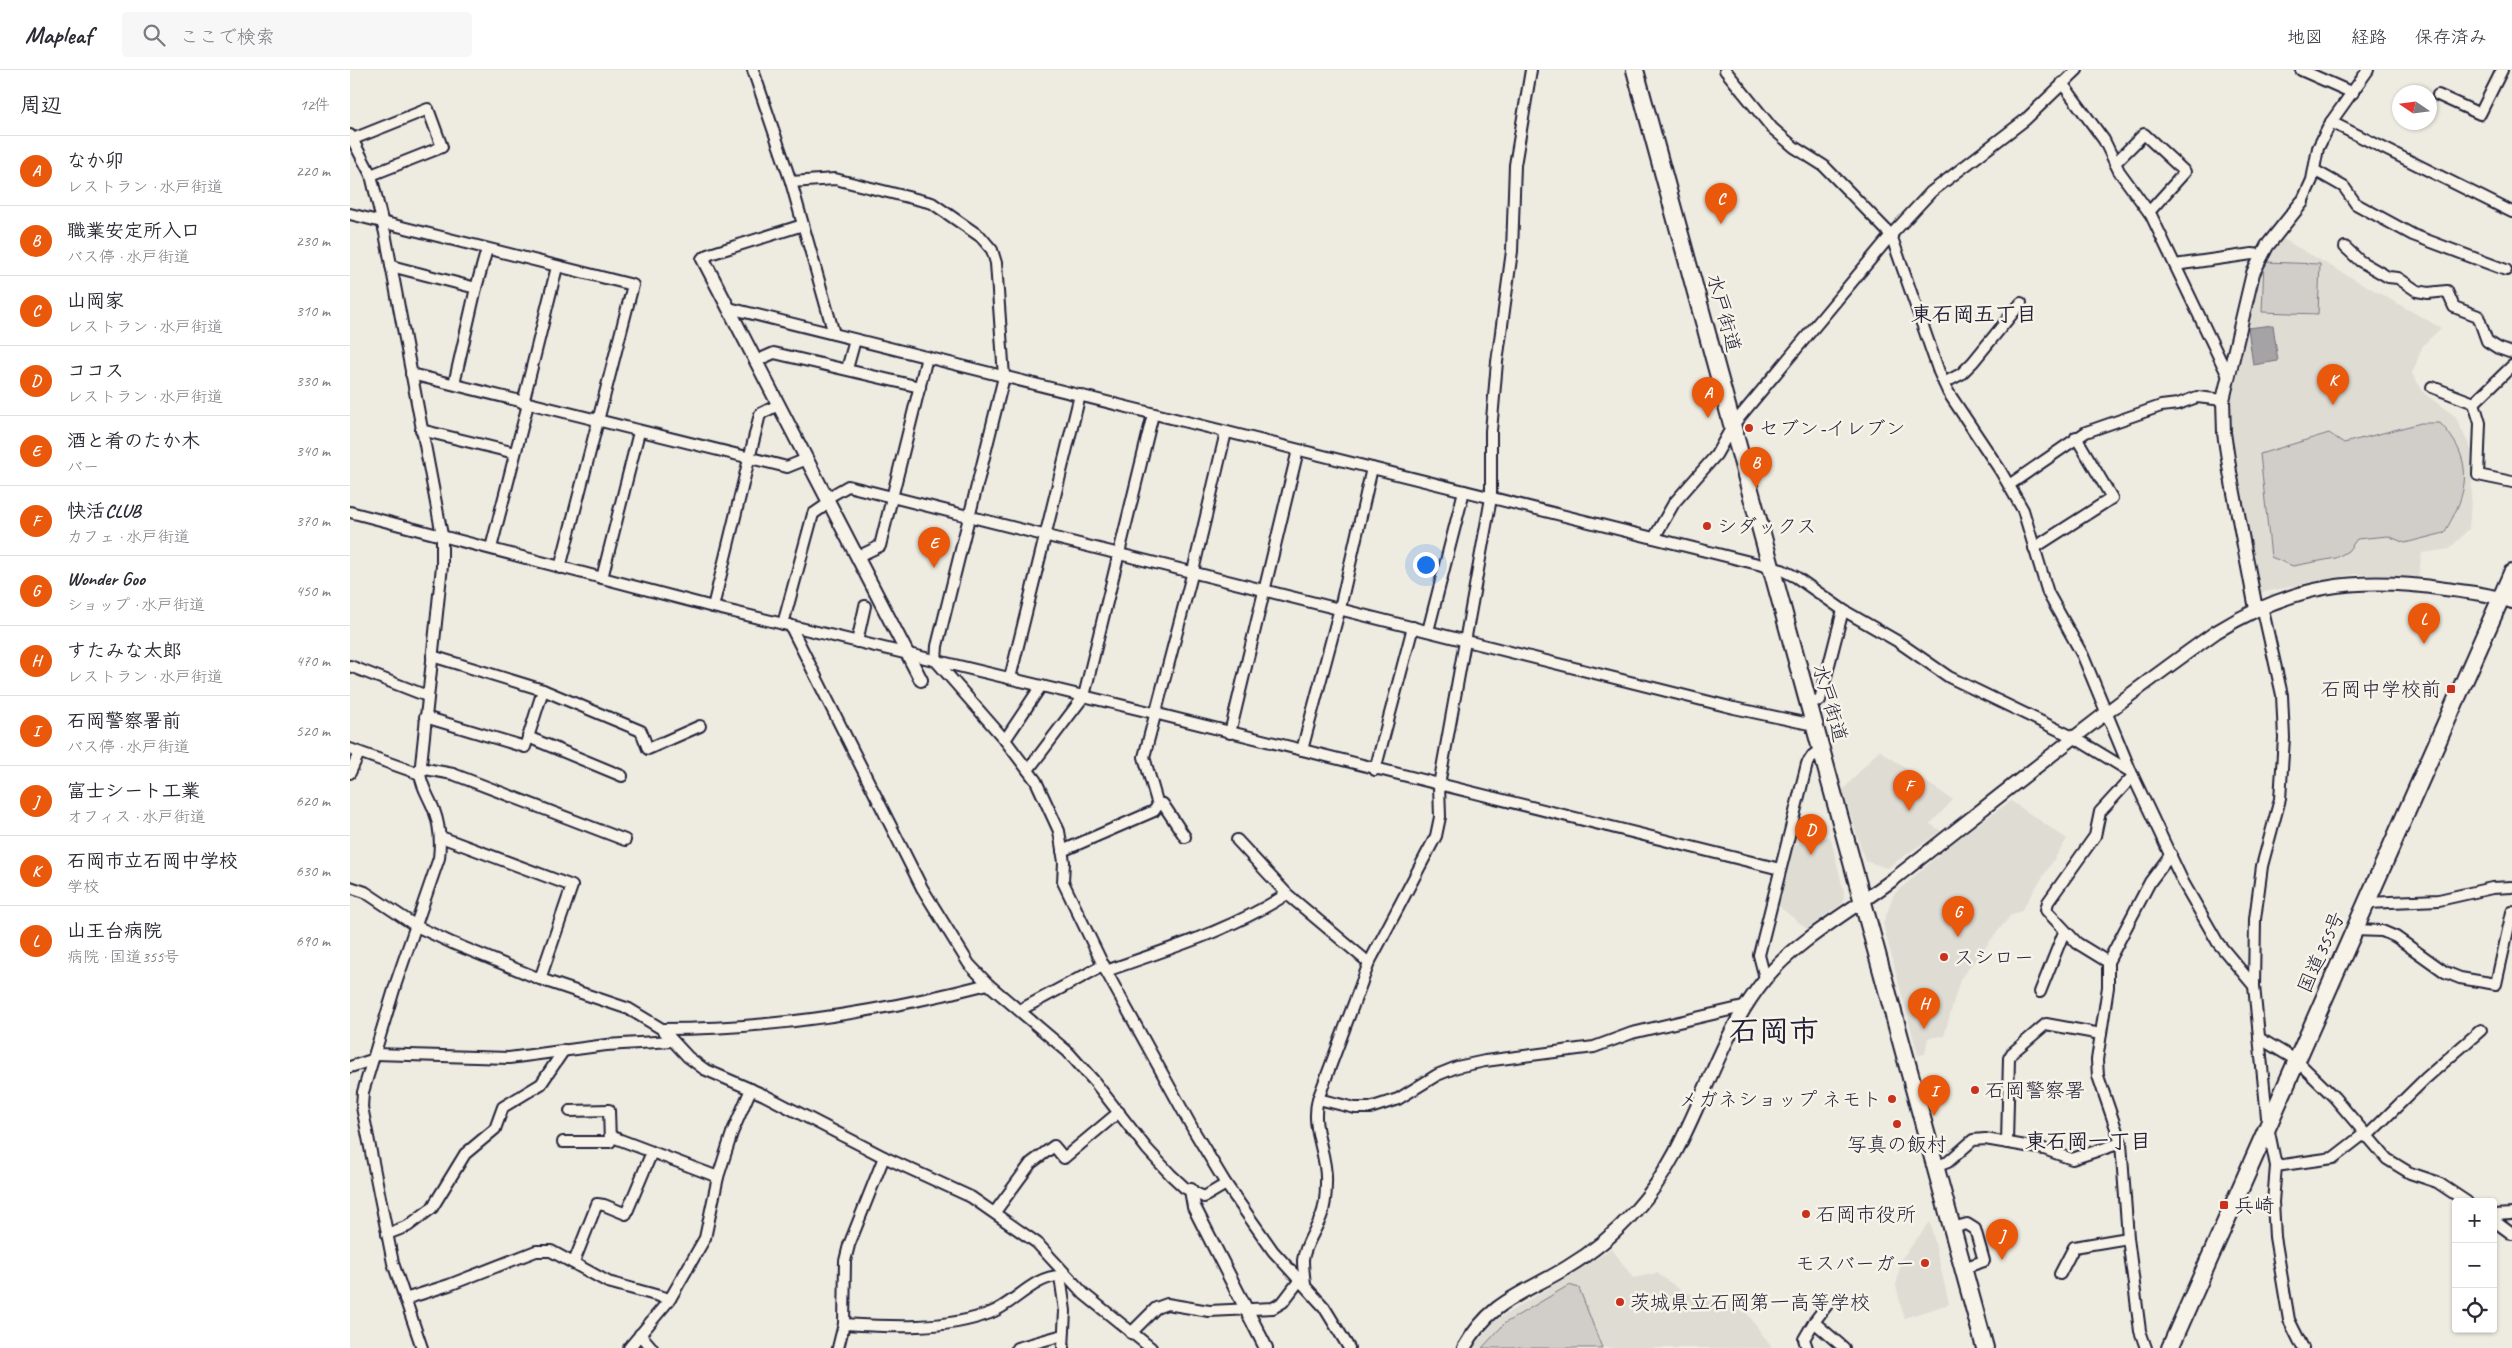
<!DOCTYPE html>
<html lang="ja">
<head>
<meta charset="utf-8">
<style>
	:root { --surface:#fff; --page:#f7f7f7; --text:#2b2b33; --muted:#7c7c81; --line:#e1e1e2; --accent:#ea580c }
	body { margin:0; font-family:Caveat,"Klee One",sans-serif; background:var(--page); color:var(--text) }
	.controls { position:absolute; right:15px; bottom:15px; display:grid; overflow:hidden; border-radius:5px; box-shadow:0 1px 4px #0004 }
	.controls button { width:45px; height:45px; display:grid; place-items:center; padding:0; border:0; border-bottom:1px solid var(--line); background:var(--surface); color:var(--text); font:25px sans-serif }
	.compass { position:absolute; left:2042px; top:15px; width:45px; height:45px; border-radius:50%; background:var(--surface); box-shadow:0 1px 4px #0004; rotate:283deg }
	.you { position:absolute; left:1075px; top:494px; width:18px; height:18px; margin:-12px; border:4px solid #fff; border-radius:50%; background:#1a73e8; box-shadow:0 0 0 8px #1a73e833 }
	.badge { display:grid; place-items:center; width:32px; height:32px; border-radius:50%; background:var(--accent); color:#fff; font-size:16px; font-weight:700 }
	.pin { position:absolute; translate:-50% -41px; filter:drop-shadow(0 1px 2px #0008) }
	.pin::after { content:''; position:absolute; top:26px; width:18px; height:15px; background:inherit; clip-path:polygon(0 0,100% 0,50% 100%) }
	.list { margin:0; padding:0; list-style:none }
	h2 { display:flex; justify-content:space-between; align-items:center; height:65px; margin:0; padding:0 20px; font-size:21px }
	h2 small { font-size:16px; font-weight:400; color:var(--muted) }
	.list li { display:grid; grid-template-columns:32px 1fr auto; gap:15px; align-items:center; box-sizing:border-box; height:70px; padding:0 20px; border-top:1px solid var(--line) }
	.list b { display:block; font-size:19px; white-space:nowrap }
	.list p { margin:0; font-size:16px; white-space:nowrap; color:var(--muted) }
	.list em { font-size:16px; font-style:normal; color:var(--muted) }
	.icon { flex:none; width:28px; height:28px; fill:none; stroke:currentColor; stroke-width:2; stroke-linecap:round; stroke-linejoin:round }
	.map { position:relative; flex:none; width:2162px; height:1278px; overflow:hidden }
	header { display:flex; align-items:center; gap:30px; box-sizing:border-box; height:70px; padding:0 25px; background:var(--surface); border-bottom:1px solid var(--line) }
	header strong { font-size:24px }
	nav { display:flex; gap:28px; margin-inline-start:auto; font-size:18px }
	.search { width:350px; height:45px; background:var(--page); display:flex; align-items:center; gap:12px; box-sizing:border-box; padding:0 18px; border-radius:5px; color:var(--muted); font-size:19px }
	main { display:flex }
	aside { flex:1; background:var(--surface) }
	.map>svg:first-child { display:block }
</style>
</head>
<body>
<header>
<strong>Mapleaf</strong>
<div class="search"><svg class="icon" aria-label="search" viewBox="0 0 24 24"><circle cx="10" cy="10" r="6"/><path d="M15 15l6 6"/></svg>ここで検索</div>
<nav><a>地図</a><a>経路</a><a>保存済み</a></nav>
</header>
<main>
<aside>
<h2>周辺<small>12件</small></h2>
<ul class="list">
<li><span class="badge">A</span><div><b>なか卯</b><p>レストラン · 水戸街道</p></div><em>220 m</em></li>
<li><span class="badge">B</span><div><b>職業安定所入口</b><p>バス停 · 水戸街道</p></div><em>230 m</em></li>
<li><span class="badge">C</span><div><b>山岡家</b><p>レストラン · 水戸街道</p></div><em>310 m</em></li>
<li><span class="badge">D</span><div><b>ココス</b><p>レストラン · 水戸街道</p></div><em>330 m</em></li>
<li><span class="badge">E</span><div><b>酒と肴のたか木</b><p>バー</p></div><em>340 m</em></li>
<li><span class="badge">F</span><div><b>快活CLUB</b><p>カフェ · 水戸街道</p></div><em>370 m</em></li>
<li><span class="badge">G</span><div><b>Wonder Goo</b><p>ショップ · 水戸街道</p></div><em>450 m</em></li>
<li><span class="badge">H</span><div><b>すたみな太郎</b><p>レストラン · 水戸街道</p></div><em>470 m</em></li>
<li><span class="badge">I</span><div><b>石岡警察署前</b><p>バス停 · 水戸街道</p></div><em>520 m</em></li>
<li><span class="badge">J</span><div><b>富士シート工業</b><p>オフィス · 水戸街道</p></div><em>620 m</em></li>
<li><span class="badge">K</span><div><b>石岡市立石岡中学校</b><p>学校</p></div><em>630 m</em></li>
<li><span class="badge">L</span><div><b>山王台病院</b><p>病院 · 国道355号</p></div><em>690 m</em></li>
</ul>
</aside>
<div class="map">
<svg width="2162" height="1278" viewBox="0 0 2162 1278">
	<rect width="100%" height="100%" fill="#eeebe1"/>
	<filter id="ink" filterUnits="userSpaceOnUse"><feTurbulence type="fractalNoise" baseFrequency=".02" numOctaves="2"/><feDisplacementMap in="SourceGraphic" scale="10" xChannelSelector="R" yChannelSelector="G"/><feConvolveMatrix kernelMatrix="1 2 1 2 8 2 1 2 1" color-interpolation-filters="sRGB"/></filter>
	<g filter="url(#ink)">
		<g fill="#dfdcd4">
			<path d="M1931 168 2091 258 2073 275 2062 304 2075 324 2105 346 2124 385 2119 459 2099 479 2072 483 2068 507 2004 504 1909 523 1891 437 1885 382 1877 355 1878 321 1912 192Z"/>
			<path d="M1529 680 1603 730 1580 754 1591 761 1537 798 1515 791 1493 720Z"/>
			<path d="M1661 731 1717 769 1671 841 1660 846 1610 909 1594 966 1578 968 1575 984 1568 985 1533 854 1544 824 1611 766Z"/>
			<path d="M1480 766 1494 822 1493 833 1457 859 1425 833 1440 776Z"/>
			<path d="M1580 1152 1599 1234 1554 1248 1546 1216 1552 1188Z"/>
			<path d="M1262 1179 1283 1208 1307 1203 1332 1221 1397 1243 1422 1278H1123L1145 1251Z"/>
		</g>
		<g fill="#d1cdc9" stroke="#7a7882">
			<path d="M1914 192 1970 194 1968 244 1912 242Z"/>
			<path d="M2071 353H2090C2125 390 2119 422 2094 463L2055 473 2038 466 2007 469 1998 481 1986 488 1943 496 1921 487 1910 384 1979 363 1994 373Z"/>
			<path d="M1219 1215 1229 1218 1252 1278H1132L1155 1253Z"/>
		</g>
		<path fill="#a6a3a6" stroke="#716f7b" d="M1923 255 1928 291 1903 295 1898 258Z"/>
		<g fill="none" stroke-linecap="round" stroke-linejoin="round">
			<g stroke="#22223b" stroke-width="14">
				<g id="minor">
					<path d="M403 0 441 112 484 264"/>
					<path d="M1375 0 1422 58 1444 77 1474 96 1541 165 1589 302 1598 322 1650 400 1673 440 1698 523 1733 586 1781 702 1833 812 1868 873 1904 916"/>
					<path d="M1951 0 2003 23"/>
					<path d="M1712 13 1754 70 1769 101 1801 145 1878 306"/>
					<path d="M2088 25 2130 44 2152 0"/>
					<path d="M1981 52 2162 142"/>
					<path d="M0 65 21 105 35 163 92 465V496L70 704C72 718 79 727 84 740 90 756 91 771 89 788L46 913 13 1022 12 1037 43 1193 72 1278"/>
					<path d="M3 69 78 39 92 77 21 105"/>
					<path d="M1765 93 1794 64 1835 102 1799 142"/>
					<path d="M1964 100 1994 117 2006 134 2063 165 2156 200"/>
					<path d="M441 112 485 109 582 133 631 167 642 180 646 193 654 307 587 576 586 591 655 670 686 711 709 761 714 792 713 812 756 901 844 1061 876 1114 923 1181 974 1237 999 1278"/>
					<path d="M1952 132 1962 110 1968 78 1981 52 2018 0"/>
					<path d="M0 144 283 215 210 498"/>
					<path d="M1995 177 2010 191 2038 207 2048 208 2067 221 2078 223 2097 221 2104 237 2128 246 2137 271 2148 278 2162 283"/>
					<path d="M353 189 360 184 453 155"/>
					<path d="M1825 195 1902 184 1911 185"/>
					<path d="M41 196 126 218 104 314"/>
					<path d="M126 218 137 179"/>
					<path d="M379 238 1432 500 1446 507 1493 540 1547 571 1599 607 1725 668 1781 702"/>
					<path d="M406 291 424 283 570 317"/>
					<path d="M497 299 505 270"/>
					<path d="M61 304 437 397 457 389"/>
					<path d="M1594 313 1611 304 1623 292 1671 233"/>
					<path d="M2082 317 2124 333"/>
					<path d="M173 333 207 197"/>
					<path d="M2124 333 2130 353 2128 405 2162 412"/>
					<path d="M2124 333 2162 296"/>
					<path d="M71 360 165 383"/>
					<path d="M1659 415 1736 362 1811 336 1828 334 1847 327 1873 330"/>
					<path d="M477 428 498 416 1384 638 1464 655"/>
					<path d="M0 442 363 537 804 643 1430 799"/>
					<path d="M1304 468 1324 433 1366 385 1383 355 1541 165 1581 122 1675 50 1727 0"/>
					<path d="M141 478 178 334"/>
					<path d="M1684 478 1762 428 1726 367"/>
					<path d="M507 487 530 476 577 287"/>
					<path d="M252 508 289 362"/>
					<path d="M1912 536 1932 625 1934 668 1930 729 1912 796 1905 849 1904 916 1918 1057 1926 1096 1923 1132 1925 1167 1939 1250 1953 1278"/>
					<path d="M363 537 410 344 428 335"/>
					<path d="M433 554 463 444 479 433"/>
					<path d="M440 555 572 818 619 894 638 914 718 982 744 1011 797 1079 821 1105 835 1118 854 1127 876 1114"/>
					<path d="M1078 561 1114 421"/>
					<path d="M507 572 515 536"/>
					<path d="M0 596 77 626"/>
					<path d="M660 608 730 325"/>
					<path d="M193 620 291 661 298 679 350 656"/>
					<path d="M1457 632 1470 630 1493 540"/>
					<path d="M75 647 175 677 193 620 82 586"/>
					<path d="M880 663 948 380"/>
					<path d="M178 667 272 706"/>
					<path d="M655 670 691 616"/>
					<path d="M0 679 70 704"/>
					<path d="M952 680 990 538 1022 398"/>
					<path d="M70 698 103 704 275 770"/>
					<path d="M678 700 734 626 803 344"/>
					<path d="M1025 700 1063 557"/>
					<path d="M0 703 9 683"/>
					<path d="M808 735 813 734 835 767"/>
					<path d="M91 767 222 816 190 909"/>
					<path d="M887 770 937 824 1019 893"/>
					<path d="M712 781 804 741 808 735 794 687 843 501 876 362"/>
					<path d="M0 817 15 822 66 856 102 873 190 909 279 939 312 959 338 987 354 999 414 1025 534 1087 621 1127 687 1173 734 1224 801 1278"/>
					<path d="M2017 833 2089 830 2142 818 2162 817"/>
					<path d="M2004 860 2032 861 2046 867 2095 902 2110 908 2146 914 2162 842"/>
					<path d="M1758 892 1727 873 1696 840 1698 832 1745 766 1750 742 1783 706"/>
					<path d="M756 901C818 879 882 860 937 824"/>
					<path d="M1415 908 1409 885 1457 694 1463 685 1471 680"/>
					<path d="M1690 922 1714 862"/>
					<path d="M670 940 754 895"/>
					<path d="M312 959C423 959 531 942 638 914"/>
					<path d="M1909 968 1946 990 1984 1027 2037 1089 2060 1103 2087 1112 2117 1132"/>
					<path d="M25 984 159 988 256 975 322 971"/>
					<path d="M0 997 22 990"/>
					<path d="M968 1029 1005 1038H1020L1048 1029 1087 1005 1107 997 1135 991 1244 977 1282 963 1393 937"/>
					<path d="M260 1066 368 1107"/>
					<path d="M2016 1067 2076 1008 2131 960"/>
					<path d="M213 1072H260L259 1040 220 1041"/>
					<path d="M1657 1073 1659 988 1662 983 1696 954 1751 964"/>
					<path d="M1926 1096 1983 1088 2014 1064"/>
					<path d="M1585 1097 1598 1092 1623 1070 1635 1069 1694 1079 1722 1089 1771 1073"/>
					<path d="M645 1142 681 1093 704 1076 714 1088 769 1042"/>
					<path d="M2143 1145 2162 1144"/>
					<path d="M2143 1150 2162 1164"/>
					<path d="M1602 1158 1617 1154 1625 1159 1634 1191 1613 1198"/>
					<path d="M37 1164 58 1156 82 1138 115 1084 145 1059 153 1037 191 1014 214 980"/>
					<path d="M224 1192 247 1134 254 1135 276 1144 302 1082"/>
					<path d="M1710 1204 1724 1177 1778 1168"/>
					<path d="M955 1214C954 1206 953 1198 953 1190 955 1174 965 1162 971 1147 975 1137 976 1124 976 1113 978 1084 960 1059 968 1029L1019 893 1086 766 1090 747 1089 715 1141 428V361L1147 292 1162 181 1165 95 1181 0"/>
					<path d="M55 1229 99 1215 186 1181H201L258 1212 320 1229"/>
					<path d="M1477 1235 1464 1252 1494 1278"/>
					<path d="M494 1254C541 1257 595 1260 640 1243 664 1234 684 1206 710 1206"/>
					<path d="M781 1263 806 1238 817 1234 859 1241 923 1238 933 1232 949 1211"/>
					<path d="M290 1264 302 1278"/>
					<path d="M279 1278 320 1229 355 1168 368 1107 382 1063 401 1019"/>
					<path d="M488 1278 494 1254 495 1191 499 1175 534 1087"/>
					<path d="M667 1278 713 1265"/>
					<path d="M713 1278 715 1241 710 1206 714 1203"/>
					<path d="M1457 1278 1454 1269 1464 1252"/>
					<path d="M1796 1278 1790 1261 1778 1168 1771 1073 1748 1006 1747 990 1758 917V892L1800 812 1821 784"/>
				</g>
			</g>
			<g stroke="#22223b" stroke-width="16">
				<g id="tertiary">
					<path d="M353 189 571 610"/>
					<path d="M1906 539 1880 402 1874 363 1873 330 1903 203 1917 176 1952 132"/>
					<path d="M841 1120 844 1137 916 1278"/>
					<path d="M1114 1278C1141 1230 1173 1224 1216 1198 1243 1182 1266 1163 1286 1140 1346 1074 1359 978 1415 909 1447 870 1504 839 1545 808 1651 725 1756 640 1866 562 1944 514 2006 506 2095 519 2117 522 2141 524 2162 532"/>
				</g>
			</g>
			<g stroke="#22223b" stroke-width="20">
				<g id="trunk">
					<path d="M1285 0C1402 426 1518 852 1635 1278"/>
					<path d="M1820 1278 2162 503"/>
				</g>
			</g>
			<use href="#minor" stroke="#f7f3e8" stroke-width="10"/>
			<use href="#tertiary" stroke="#f7f3e8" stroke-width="12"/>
			<use href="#trunk" stroke="#f7f3e8" stroke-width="16"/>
		</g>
	</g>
	<g fill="#c8321e" stroke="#f7f3e8" stroke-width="2">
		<circle cx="1399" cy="358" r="5"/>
		<circle cx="1357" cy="456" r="5"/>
		<rect x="2096" y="614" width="10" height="10" rx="2.5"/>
		<circle cx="1594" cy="887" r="5"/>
		<circle cx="1625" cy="1020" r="5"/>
		<circle cx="1542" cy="1029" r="5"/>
		<circle cx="1547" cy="1054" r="5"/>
		<rect x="1869" y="1130" width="10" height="10" rx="2.5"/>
		<circle cx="1456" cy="1144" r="5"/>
		<circle cx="1575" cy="1193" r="5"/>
		<circle cx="1270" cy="1232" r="5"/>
	</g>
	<g text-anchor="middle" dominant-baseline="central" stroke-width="5" stroke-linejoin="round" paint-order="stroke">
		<g font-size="20" fill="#22223b" stroke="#f7f3e8">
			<text transform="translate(1374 243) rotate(75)">水戸街道</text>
			<text transform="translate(1480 633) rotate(74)">水戸街道</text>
			<text transform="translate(1971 882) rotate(-66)">国道355号</text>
		</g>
		<g font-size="20" fill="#22223b" stroke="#f7f3e8" text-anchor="start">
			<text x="1409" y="358">セブン-イレブン</text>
			<text x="1367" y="456">シダックス</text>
			<text x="2091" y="619" text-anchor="end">石岡中学校前</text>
			<text x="1604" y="887">スシロー</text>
			<text x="1635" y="1020">石岡警察署</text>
			<text x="1532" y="1029" text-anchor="end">メガネショップ ネモト</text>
			<text x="1547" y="1074" text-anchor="middle">写真の飯村</text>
			<text x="1884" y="1135">兵崎</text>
			<text x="1466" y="1144">石岡市役所</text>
			<text x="1565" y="1193" text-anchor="end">モスバーガー</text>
			<text x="1280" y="1232">茨城県立石岡第一高等学校</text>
		</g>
		<g font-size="21" font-weight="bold" fill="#22223b" stroke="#f7f3e8">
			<text x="1624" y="244">東石岡五丁目</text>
			<text x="1738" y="1071">東石岡一丁目</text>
		</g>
		<g font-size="30" font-weight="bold" fill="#22223b" stroke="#f7f3e8">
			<text x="1424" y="961">石岡市</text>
		</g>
	</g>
</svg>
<div class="controls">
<button>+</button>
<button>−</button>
<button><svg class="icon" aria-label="locate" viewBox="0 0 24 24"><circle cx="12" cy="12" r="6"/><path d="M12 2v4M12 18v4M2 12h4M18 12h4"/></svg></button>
</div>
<svg class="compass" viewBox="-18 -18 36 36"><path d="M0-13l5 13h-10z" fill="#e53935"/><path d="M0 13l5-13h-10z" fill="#7c7c81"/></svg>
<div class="you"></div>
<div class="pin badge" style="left:1358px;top:348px">A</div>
<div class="pin badge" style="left:1406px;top:418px">B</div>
<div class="pin badge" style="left:1371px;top:154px">C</div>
<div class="pin badge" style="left:1461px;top:785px">D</div>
<div class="pin badge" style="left:584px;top:498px">E</div>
<div class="pin badge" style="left:1559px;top:741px">F</div>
<div class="pin badge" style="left:1608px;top:867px">G</div>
<div class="pin badge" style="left:1574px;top:959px">H</div>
<div class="pin badge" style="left:1584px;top:1046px">I</div>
<div class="pin badge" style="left:1652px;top:1190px">J</div>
<div class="pin badge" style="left:1983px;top:335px">K</div>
<div class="pin badge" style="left:2074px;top:574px">L</div>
</div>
</main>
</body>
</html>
